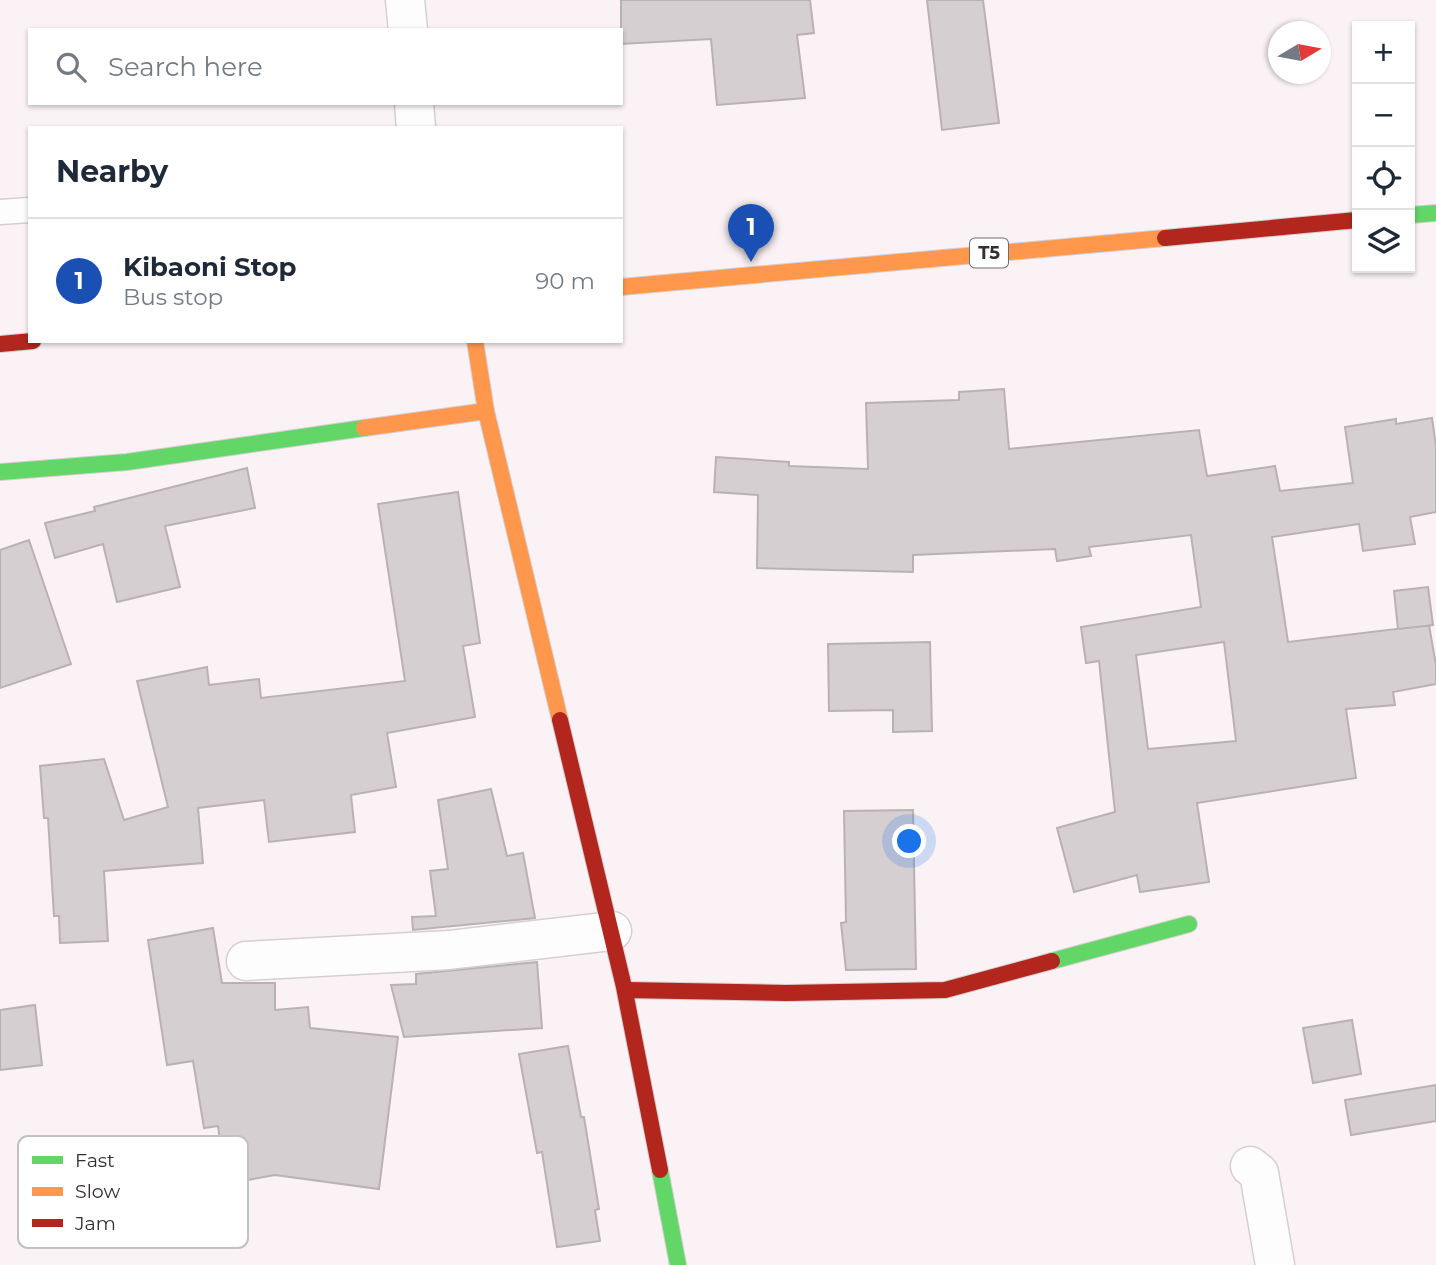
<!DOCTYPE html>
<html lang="en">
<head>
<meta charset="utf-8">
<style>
	:root { --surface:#fff; --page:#f2f2f3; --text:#1f2937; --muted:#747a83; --line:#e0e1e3; --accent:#1a73e8 }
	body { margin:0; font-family:Montserrat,sans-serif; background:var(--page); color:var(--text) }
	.controls { position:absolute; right:21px; top:21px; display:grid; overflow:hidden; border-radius:0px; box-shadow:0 2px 5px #0004 }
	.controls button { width:63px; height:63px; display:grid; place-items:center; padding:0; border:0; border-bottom:2px solid var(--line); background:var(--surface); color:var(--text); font:35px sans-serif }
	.compass { position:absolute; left:1268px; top:21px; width:63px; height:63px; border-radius:50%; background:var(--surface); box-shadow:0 2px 5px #0004; rotate:80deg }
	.you { position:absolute; left:910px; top:842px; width:24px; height:24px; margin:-18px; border:5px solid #fff; border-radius:50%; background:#1a73e8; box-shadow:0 0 0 10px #1a73e833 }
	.badge { display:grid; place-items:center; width:46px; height:46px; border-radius:50%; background:var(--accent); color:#fff; font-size:23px; font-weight:700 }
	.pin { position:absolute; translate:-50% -58px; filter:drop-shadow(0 2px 4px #0008) }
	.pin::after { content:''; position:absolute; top:37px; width:24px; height:21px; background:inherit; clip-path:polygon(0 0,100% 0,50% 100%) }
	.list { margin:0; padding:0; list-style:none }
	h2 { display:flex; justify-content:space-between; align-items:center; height:91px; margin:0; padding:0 28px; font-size:30px }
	h2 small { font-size:23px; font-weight:400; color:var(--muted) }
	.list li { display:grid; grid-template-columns:46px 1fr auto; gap:21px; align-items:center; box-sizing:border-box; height:126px; padding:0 28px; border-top:2px solid var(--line) }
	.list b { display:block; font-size:26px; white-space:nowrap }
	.list p { margin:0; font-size:23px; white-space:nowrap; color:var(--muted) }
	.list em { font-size:23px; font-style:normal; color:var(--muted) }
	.icon { flex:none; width:38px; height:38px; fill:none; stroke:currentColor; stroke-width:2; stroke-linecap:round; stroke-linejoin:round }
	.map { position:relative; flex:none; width:1436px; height:1265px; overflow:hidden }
	.search { position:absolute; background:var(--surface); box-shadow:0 2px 5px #0004; left:28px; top:28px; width:595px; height:77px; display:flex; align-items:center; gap:18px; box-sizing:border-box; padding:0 24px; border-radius:0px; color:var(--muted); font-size:26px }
	.panel { position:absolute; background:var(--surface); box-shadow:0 2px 5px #0004; left:28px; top:126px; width:595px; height:217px; border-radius:0px }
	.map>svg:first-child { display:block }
</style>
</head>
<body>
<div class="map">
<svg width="1436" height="1265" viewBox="0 0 1436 1265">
	<rect width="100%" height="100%" fill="#faf2f5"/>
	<g fill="#d6cfd1" stroke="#b9b2b3" stroke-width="2" fill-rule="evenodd">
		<path d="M621 0H810L814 33 797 35 805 98 717 105 711 39 621 44Z"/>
		<path d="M927 0H983L999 123 942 130Z"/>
		<path d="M1004 389 1009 449 1199 430 1207 476 1275 466 1280 491 1353 483 1345 427 1396 419V424L1432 418 1436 446V512L1410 517 1415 544 1363 551 1359 524 1272 537 1288 642 1429 625 1436 665V684L1393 692 1395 705 1346 709 1356 778 1197 803 1209 882 1140 892 1137 875 1074 892 1057 828 1115 812 1099 661 1086 663 1081 627 1201 607 1191 535 1089 547 1091 556 1057 561 1055 549 913 555V572L757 568 758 495 714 492 716 457 789 462V466L868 469 866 403 959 400V392ZM1224 642 1236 741 1148 749 1136 655Z"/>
		<path d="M247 468 255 508 165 526 180 587 117 602 103 544 55 558 45 523 95 511 94 507Z"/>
		<path d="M458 492 480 643 463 646 475 717 387 733 396 787 351 795 355 832 269 842 264 800 198 808 203 863 104 871 108 941 60 943 59 916H54L48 818H44L40 766 104 759 124 820 168 807 137 681 207 667 209 685 259 679 261 698 405 681 378 504Z"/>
		<path d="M29 540 71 664 0 688V550Z"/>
		<path d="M1428 587 1433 625 1398 629 1394 591Z"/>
		<path d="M930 642 932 731 893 732V710L829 711 828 644Z"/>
		<path d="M491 789 507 856 523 853 535 918 413 930 412 917 436 916 430 871 448 869 438 800Z"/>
		<path d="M913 810 916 969 846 970 841 923 846 922 844 811Z"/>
		<path d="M213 928 222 983H275V1010L308 1007 310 1028 398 1037 379 1189 275 1175 226 1184 218 1126 204 1128 193 1061 167 1065 148 940Z"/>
		<path d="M537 962 542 1028 404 1037 391 985 416 984V974Z"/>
		<path d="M35 1005 42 1065 0 1070V1010Z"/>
		<path d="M1352 1020 1361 1074 1313 1083 1303 1028Z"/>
		<path d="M568 1046 581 1117H584L599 1209 595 1210 600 1241 557 1247 542 1152 537 1153 519 1054Z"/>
		<path d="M1436 1085V1121L1351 1135 1345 1100Z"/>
	</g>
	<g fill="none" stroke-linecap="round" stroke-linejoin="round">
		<g stroke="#d5cfd1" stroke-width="27">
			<path id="lane" d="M0 212 30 210"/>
		</g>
		<g stroke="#d5cfd1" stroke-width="41">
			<g id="street">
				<path d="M405 0 408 30"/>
				<path d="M414 103 416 128"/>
				<path d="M246 961 449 950 612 931"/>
				<path d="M1250 1166 1259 1173 1275 1265"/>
			</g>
		</g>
		<g stroke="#d5cfd1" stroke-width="18">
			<g id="fast">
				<path d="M1410 215 1436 213"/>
				<path d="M0 472 127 462 364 428"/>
				<path d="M1052 961 1189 924"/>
				<path d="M660 1170 678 1265"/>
			</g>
		</g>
		<g stroke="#d5cfd1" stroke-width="18">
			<g id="slow">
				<path d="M621 287 1165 238"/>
				<path d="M475 341 486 411 560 720"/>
				<path d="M364 428 486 411"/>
			</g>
		</g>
		<g stroke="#d5cfd1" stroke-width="18">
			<g id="jam">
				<path d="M1165 238 1357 220"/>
				<path d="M0 344 33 341"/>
				<path d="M560 720 624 987 660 1170"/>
				<path d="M625 990 786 993 945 990 1052 961"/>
			</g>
		</g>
		<use href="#lane" stroke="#fefdfe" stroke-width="24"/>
		<use href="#street" stroke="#fefdfe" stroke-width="38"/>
		<use href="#fast" stroke="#63d668" stroke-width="16"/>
		<use href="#slow" stroke="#ff974d" stroke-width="16"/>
		<use href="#jam" stroke="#b3261e" stroke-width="16"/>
	</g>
	<g text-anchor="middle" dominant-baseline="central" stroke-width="6" stroke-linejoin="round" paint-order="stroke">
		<rect fill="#fff" stroke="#706d6e" stroke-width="2" x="970" y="238.5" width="38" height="29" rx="5"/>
		<g font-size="18" font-weight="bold" fill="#332e30">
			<text x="989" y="253">T5</text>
		</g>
	</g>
	<rect x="18" y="1136" width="230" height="112" rx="10" fill="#fff" stroke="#c2c0c1" stroke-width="2"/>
	<rect x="32" y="1156" width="31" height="8" fill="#63d668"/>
	<rect x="32" y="1187" width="31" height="9" fill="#ff974d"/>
	<rect x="32" y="1219" width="31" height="8" fill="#b3261e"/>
	<g font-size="19" fill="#332e30">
		<text x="75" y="1167">Fast</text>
		<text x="75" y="1198">Slow</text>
		<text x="75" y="1230">Jam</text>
	</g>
</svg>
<div class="controls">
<button>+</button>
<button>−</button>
<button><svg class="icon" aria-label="locate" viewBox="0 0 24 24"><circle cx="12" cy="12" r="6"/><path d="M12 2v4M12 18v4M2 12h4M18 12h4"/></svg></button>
<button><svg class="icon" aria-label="layers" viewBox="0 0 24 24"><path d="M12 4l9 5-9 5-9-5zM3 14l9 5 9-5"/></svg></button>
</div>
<svg class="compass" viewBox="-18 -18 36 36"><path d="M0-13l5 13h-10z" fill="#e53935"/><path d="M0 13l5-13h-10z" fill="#747a83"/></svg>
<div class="you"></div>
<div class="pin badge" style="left:751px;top:262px;background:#1a4fb4">1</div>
<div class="search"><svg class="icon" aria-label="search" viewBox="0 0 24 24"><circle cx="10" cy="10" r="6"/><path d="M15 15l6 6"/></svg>Search here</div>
<section class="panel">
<h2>Nearby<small></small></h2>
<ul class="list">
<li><span class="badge" style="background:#1a4fb4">1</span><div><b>Kibaoni Stop</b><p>Bus stop</p></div><em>90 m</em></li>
</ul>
</section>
</div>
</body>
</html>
